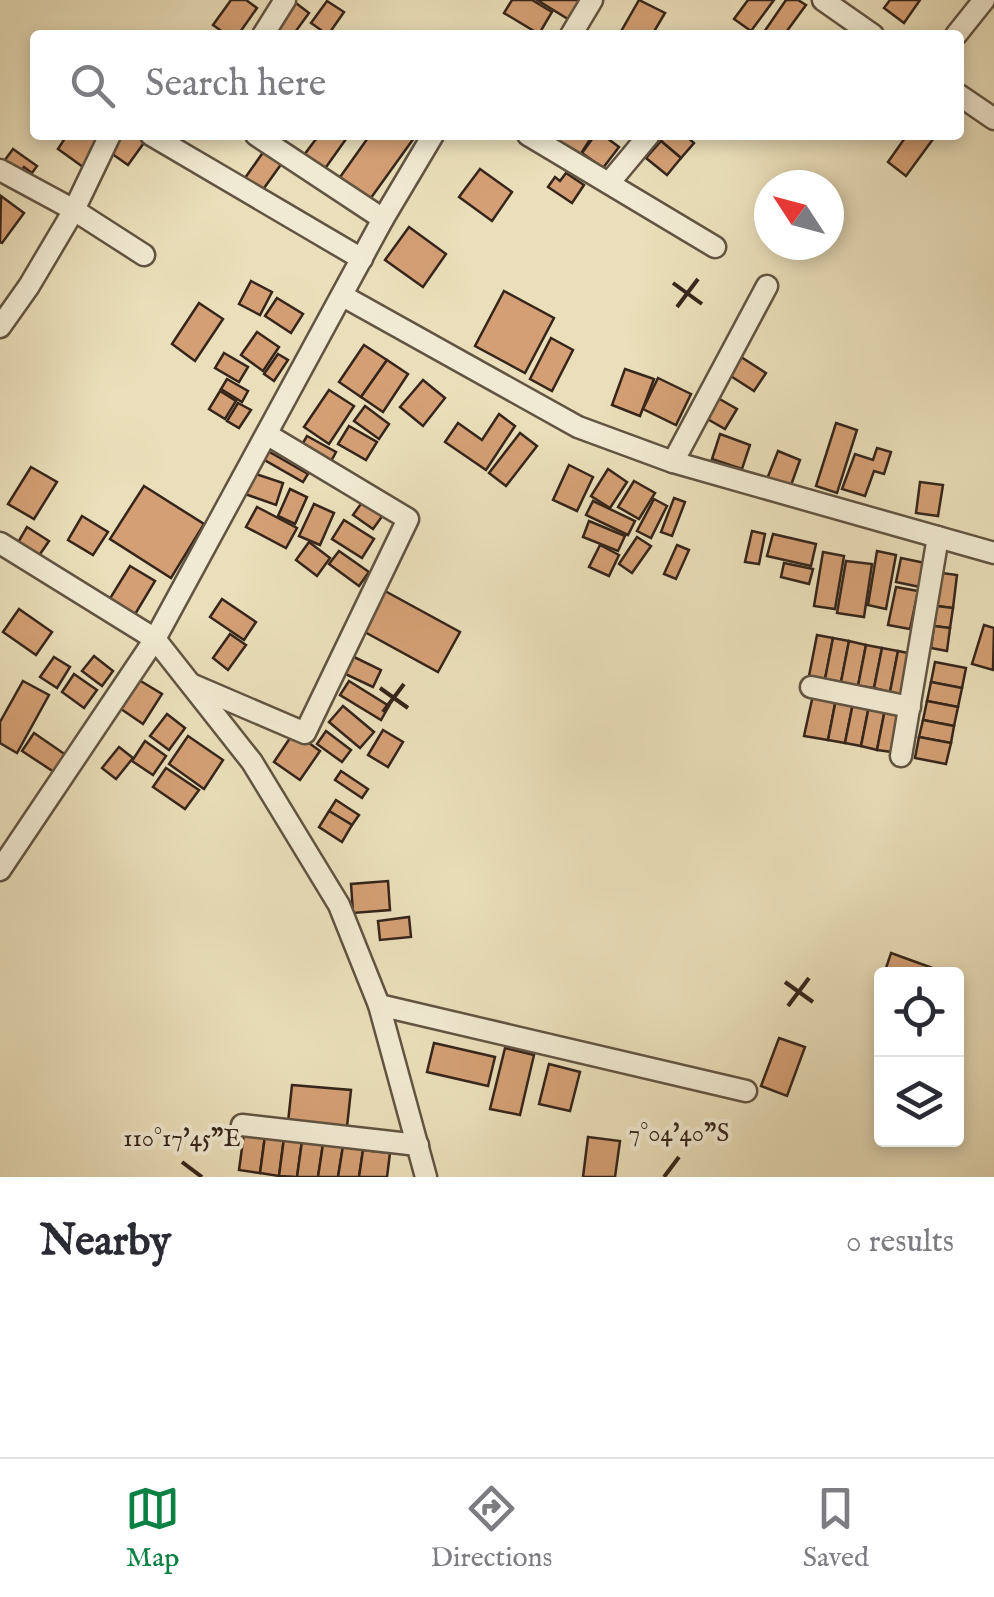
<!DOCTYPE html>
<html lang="en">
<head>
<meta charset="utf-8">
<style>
	:root { --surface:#fff; --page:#f2f2f3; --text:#2b2b33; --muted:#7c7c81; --line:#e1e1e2; --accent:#0b8043 }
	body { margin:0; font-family:"IM FELL English",serif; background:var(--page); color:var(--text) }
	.controls { position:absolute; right:30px; bottom:30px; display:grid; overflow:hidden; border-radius:10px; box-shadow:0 5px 15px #0003 }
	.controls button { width:90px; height:90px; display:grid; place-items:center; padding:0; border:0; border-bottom:2px solid var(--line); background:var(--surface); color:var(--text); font:50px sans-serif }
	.compass { position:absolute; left:754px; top:170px; width:90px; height:90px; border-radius:50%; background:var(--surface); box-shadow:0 5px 15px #0003; rotate:306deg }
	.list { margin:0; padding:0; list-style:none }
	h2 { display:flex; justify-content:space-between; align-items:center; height:130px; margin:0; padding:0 40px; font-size:42px }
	h2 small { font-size:32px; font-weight:400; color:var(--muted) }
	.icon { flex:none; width:55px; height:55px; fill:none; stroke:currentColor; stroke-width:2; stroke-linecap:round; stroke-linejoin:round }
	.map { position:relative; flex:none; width:994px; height:1177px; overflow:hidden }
	.search { position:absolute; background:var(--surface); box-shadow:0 5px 15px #0003; left:30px; right:30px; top:30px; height:110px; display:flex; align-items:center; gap:25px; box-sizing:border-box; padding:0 35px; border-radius:10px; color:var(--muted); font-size:38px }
	.sheet { height:280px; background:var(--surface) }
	nav { display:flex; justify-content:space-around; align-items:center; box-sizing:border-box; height:140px; border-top:2px solid var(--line); background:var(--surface); font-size:28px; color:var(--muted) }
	nav a { display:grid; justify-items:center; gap:5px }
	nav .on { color:var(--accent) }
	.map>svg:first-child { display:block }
</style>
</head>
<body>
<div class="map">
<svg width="994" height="1177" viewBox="0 0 994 1177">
	<rect width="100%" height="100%" fill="#eadfba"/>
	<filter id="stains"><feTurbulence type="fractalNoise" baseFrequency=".002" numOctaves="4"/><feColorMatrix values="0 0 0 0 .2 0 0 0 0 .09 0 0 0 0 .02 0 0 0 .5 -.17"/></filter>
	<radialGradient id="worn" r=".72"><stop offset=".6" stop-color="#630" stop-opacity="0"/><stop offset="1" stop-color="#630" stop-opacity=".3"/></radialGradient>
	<g fill="#d49f74" stroke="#35251a" stroke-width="2.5">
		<path d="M231 0H246L257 8 238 35H227L213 25Z"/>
		<path d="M292 0 309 13 293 35H286L274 26Z"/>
		<path d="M512 0H532L552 12 539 34 504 13Z"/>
		<path d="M537 0H577L579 1 568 19Z"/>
		<path d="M639 0 665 13 652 35H619Z"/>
		<path d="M748 0H774L751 31 734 19Z"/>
		<path d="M786 0H798L806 5 784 35H762Z"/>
		<path d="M890 0H920L904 23 884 8Z"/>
		<path d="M327 1 344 12 328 35 311 23Z"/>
		<path d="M67 135H91L101 142 83 167 58 149Z"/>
		<path d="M119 135H139L146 140 128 165 108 151Z"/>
		<path d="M319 135H340L346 139 324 170 304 155Z"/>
		<path d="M370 135H410L414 138 368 202 338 180Z"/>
		<path d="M558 135H593L580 155 554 140Z"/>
		<path d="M595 135H603L619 147 603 168 582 153Z"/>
		<path d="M665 135H685L694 143 681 158 661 141Z"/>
		<path d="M907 135H936L906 176 888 162Z"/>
		<path d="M661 141 681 158 667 175 646 158Z"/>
		<path d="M13 149 37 166 32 173 24 167 18 176 2 164Z"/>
		<path d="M264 151 282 163 262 191 245 178Z"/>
		<path d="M480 169 512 192 492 221 459 197Z"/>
		<path d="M566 173 584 185 572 203 548 187 555 177 560 181Z"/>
		<path d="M1 196 24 213 2 243 0 242Z"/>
		<path d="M409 227 446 254 423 287 385 260Z"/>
		<path d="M251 281 272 292 260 315 239 304Z"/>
		<path d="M504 291 554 318 525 373 475 346Z"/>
		<path d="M277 298 303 314 291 333 265 316Z"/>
		<path d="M199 303 223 319 195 361 172 344Z"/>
		<path d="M257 332 279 347 263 371 241 355Z"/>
		<path d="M551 338 573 350 552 391 530 379Z"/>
		<path d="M364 345 387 360 361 397 339 382Z"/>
		<path d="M224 353 248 367 239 382 215 368Z"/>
		<path d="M278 354 288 360 274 381 264 374Z"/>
		<path d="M738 355 766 373 754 391 726 373Z"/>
		<path d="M387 360 408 374 383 412 361 397Z"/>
		<path d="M625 369 654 379 640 416 612 405Z"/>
		<path d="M658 378 691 394 676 425 643 409Z"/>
		<path d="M227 379 248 391 242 402 221 389Z"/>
		<path d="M423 380 445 398 423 426 400 407Z"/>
		<path d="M329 390 354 406 329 444 304 427Z"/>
		<path d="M220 391 236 401 225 419 209 409Z"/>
		<path d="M716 397 737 409 725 429 704 417Z"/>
		<path d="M238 403 251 410 239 428 227 421Z"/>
		<path d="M365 406 389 424 379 439 354 421Z"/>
		<path d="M499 414 515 426 486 470 445 442 458 423 482 440Z"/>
		<path d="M836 423 857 430 837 493 816 486Z"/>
		<path d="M349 426 377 442 366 460 338 444Z"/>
		<path d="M520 433 537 446 506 486 489 473Z"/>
		<path d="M720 434 750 445 742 469 712 459Z"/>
		<path d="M307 436 336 452 329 465 300 448Z"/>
		<path d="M877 448 891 452 884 474 874 471 865 496 842 489 855 454 873 460Z"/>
		<path d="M266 450 308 474 303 482 261 458Z"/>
		<path d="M778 451 800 460 790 488 767 479Z"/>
		<path d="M569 465 593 477 577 511 553 500Z"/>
		<path d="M31 467 57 482 34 519 8 504Z"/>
		<path d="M608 469 627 482 610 508 591 496Z"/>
		<path d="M253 473 283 483 276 505 245 494Z"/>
		<path d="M634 481 655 493 639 519 618 507Z"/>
		<path d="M920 482 943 485 938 516 916 513Z"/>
		<path d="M144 486 204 524 171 578 110 539Z"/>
		<path d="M290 489 307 497 295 524 278 516Z"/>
		<path d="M674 498 685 502 672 536 661 532Z"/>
		<path d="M654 499 667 506 651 538 637 531Z"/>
		<path d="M363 501 383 515 373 529 353 515Z"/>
		<path d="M593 501 635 521 628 535 586 515Z"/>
		<path d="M314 504 334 513 320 545 299 536Z"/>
		<path d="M257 507 297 528 286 548 246 527Z"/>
		<path d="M82 516 108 532 93 555 68 540Z"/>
		<path d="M344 520 374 539 362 558 332 539Z"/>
		<path d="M589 521 625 536 618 551 583 537Z"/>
		<path d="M27 527 49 541 38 557 17 544Z"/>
		<path d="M752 531 765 534 759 564 745 562Z"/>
		<path d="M773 534 816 544 811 566 767 556Z"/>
		<path d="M637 537 651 546 632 573 619 564Z"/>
		<path d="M309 542 330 558 317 576 296 560Z"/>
		<path d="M600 545 619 555 609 576 589 567Z"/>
		<path d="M677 545 689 550 676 579 664 574Z"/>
		<path d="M339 551 369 572 359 586 329 564Z"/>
		<path d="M877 551 896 555 886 609 868 605Z"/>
		<path d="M823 552 844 556 835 609 814 606Z"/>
		<path d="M901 558 925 563 920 587 896 582Z"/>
		<path d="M846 561 872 564 864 617 837 613Z"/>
		<path d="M784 563 813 569 809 584 781 577Z"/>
		<path d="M130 566 155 581 134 616 109 600Z"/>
		<path d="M942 573 957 575 953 608 937 606Z"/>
		<path d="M896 587 918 591 910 629 888 625Z"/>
		<path d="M385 591 460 632 438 672 363 631Z"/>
		<path d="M222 599 256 622 244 640 210 617Z"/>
		<path d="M937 606 953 608 950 628 934 626Z"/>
		<path d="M19 609 52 632 36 655 3 632Z"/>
		<path d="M984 625 994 628 993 670 972 664Z"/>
		<path d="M934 626 950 628 947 651 931 648Z"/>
		<path d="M230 634 246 645 228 670 213 658Z"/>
		<path d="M817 635 833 638 825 679 809 676Z"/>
		<path d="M833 638 849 641 841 682 825 679Z"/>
		<path d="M849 641 866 645 858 686 841 682Z"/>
		<path d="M866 645 882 648 874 688 858 686Z"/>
		<path d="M882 648 898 651 890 692 874 688Z"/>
		<path d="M898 651 913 654 905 695 890 692Z"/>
		<path d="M350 655 381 670 373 687 341 672Z"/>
		<path d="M94 656 113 671 102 686 82 671Z"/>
		<path d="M54 657 70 667 57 688 40 677Z"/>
		<path d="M935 662 966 668 962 688 931 682Z"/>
		<path d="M74 674 97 690 84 708 62 692Z"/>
		<path d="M139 680 162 694 143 724 121 709Z"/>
		<path d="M23 681 49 695 17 753 0 743V722Z"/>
		<path d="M349 681 389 706 381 720 340 695Z"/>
		<path d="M931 682 962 688 958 707 927 701Z"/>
		<path d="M813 695 836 699 828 740 804 736Z"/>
		<path d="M836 699 853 703 845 743 828 740Z"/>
		<path d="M927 701 958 707 954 726 923 720Z"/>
		<path d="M853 703 869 706 861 746 845 743Z"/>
		<path d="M343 706 374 732 360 748 329 722Z"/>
		<path d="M869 706 885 709 877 750 861 746Z"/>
		<path d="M885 709 900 712 892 752 877 750Z"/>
		<path d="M167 714 185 728 169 750 150 736Z"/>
		<path d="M923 720 954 726 951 743 919 737Z"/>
		<path d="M383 730 403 742 388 767 368 755Z"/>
		<path d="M326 731 351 750 342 762 317 744Z"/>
		<path d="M294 732 320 751 300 780 274 762Z"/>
		<path d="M34 733 66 755 54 772 22 751Z"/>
		<path d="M188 736 223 760 204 789 169 764Z"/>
		<path d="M919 737 951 743 946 764 915 758Z"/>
		<path d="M145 741 166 756 153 775 132 761Z"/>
		<path d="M119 747 133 758 116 779 102 768Z"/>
		<path d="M166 768 199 790 185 809 153 787Z"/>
		<path d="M341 771 368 789 362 798 335 780Z"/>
		<path d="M336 800 359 815 352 825 329 811Z"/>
		<path d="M329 811 352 825 342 842 319 827Z"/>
		<path d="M388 881 390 910 353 913 351 884Z"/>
		<path d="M409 917 411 937 380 940 378 921Z"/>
		<path d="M891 953 938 970 936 974H884Z"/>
		<path d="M779 1038 805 1047 787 1096 761 1086Z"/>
		<path d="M434 1043 495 1057 488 1086 427 1072Z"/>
		<path d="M505 1048 534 1055 520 1115 490 1109Z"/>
		<path d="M549 1064 580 1072 570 1111 539 1104Z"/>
		<path d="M292 1085 351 1090 347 1127 288 1122Z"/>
		<path d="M244 1133 265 1136 260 1173 239 1170Z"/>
		<path d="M265 1136 284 1138 279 1176 260 1173Z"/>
		<path d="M588 1137 620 1141 615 1177H583Z"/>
		<path d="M284 1138 302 1141 297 1177 279 1176Z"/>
		<path d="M302 1141 323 1144 318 1177H297Z"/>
		<path d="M323 1144 343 1146 338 1177H318Z"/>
		<path d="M343 1146 363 1150 359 1177H338Z"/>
		<path d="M363 1150 390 1153 387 1177H359Z"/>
	</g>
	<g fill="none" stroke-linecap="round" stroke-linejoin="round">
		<g stroke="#625442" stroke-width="25">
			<g id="street">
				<path d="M823 0 873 35"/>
				<path d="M263 35 285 0"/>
				<path d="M571 35 592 0"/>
				<path d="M956 35 984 0"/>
				<path d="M959 95 994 119"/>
				<path d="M151 135 362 259"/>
				<path d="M256 135 383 219"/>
				<path d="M528 135 715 247"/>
				<path d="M0 170 74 210 144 255"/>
				<path d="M609 183 649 135"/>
				<path d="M343 296 578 427 673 462 994 553"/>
				<path d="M0 327 29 286 74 210 110 135"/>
				<path d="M673 462 767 286"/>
				<path d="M0 543 155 639 252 762 339 905 379 1005 426 1177"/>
				<path d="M193 685 305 733 408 519 268 435"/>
				<path d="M811 687 910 707"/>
				<path d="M901 756 938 537"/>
				<path d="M0 870 155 639 383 219 433 135"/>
				<path d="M379 1005 746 1091"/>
				<path d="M242 1125 418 1145"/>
			</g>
		</g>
		<use href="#street" stroke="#f1ead2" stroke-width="20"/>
	</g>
	<path fill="none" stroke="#35251a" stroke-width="4" d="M673 283 702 304M677 307 698 279M380 688 408 708M383 712 404 684M785 982 813 1002M788 1006 809 978M182 1162 202 1177M664 1177 679 1157"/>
	<g font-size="25" text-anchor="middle" fill="#35251a" stroke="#f1ead2" stroke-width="8" stroke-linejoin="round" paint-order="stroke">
		<text x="679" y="1141">7°04'40"S</text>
		<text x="182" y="1146">110°17'45"E</text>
	</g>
	<rect width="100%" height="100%" filter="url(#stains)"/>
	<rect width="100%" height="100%" fill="url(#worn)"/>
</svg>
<div class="controls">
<button><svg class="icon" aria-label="locate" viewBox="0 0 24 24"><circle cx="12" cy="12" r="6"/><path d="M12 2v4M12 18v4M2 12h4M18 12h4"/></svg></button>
<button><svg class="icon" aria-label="layers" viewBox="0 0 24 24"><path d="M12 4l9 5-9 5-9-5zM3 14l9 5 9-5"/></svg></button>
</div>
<svg class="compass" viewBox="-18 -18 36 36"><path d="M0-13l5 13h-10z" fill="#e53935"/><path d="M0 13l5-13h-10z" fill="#7c7c81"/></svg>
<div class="search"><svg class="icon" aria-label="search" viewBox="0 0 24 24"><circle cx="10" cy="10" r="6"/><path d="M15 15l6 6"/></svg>Search here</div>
</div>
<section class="sheet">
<h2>Nearby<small>0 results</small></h2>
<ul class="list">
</ul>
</section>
<nav>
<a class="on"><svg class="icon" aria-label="map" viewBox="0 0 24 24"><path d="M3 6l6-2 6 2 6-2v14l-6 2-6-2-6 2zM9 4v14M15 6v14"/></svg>Map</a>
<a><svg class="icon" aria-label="directions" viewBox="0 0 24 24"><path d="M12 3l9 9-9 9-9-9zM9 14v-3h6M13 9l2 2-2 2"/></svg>Directions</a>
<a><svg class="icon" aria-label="saved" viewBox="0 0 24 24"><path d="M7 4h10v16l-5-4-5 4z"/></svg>Saved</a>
</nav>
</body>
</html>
